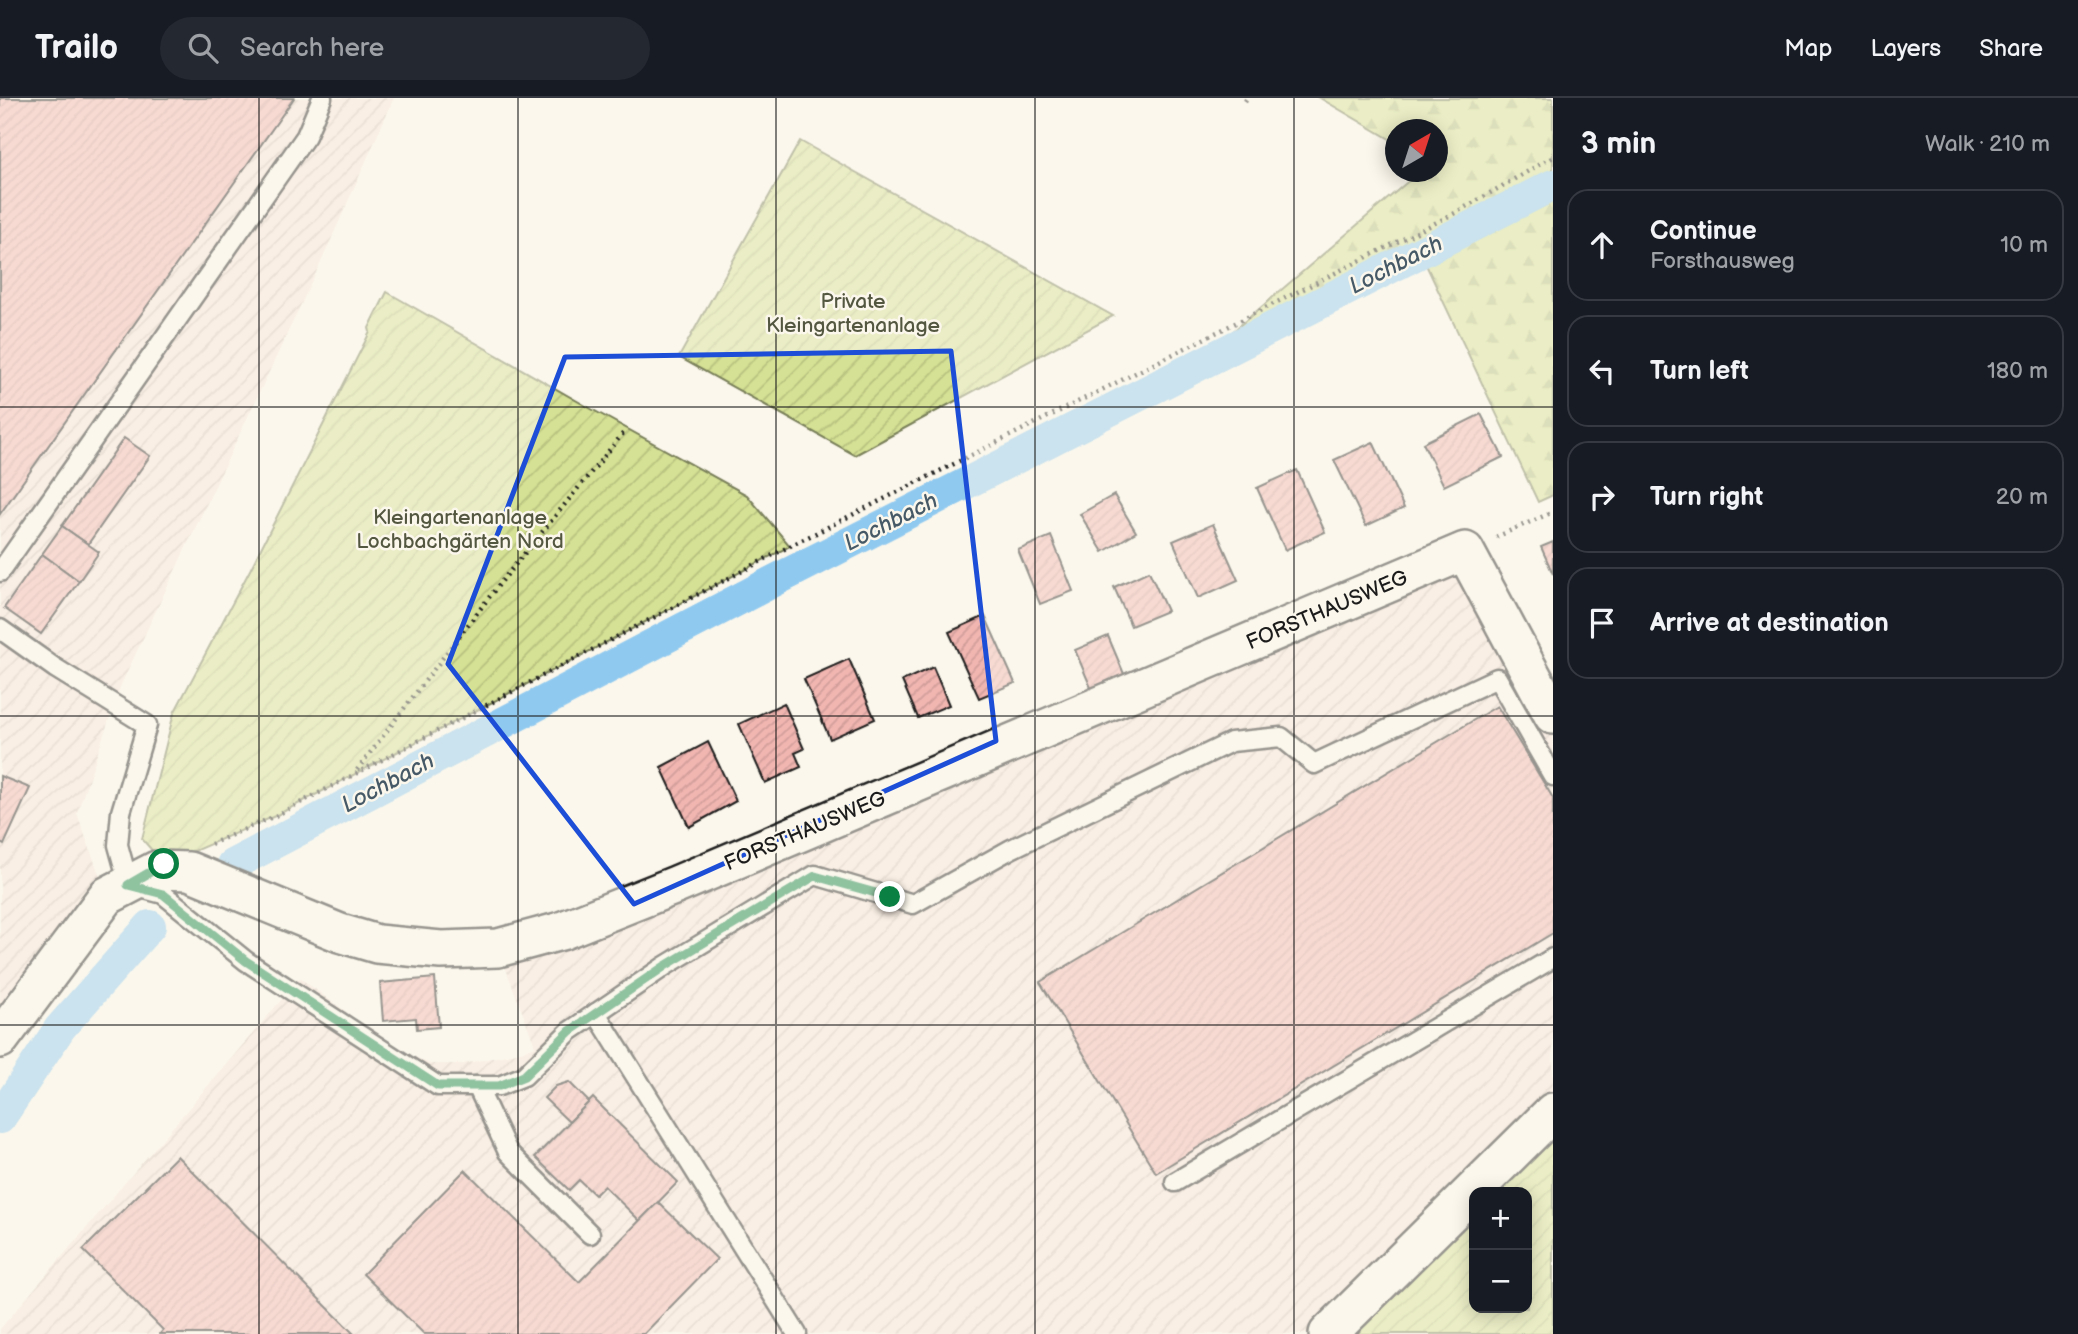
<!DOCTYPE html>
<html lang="en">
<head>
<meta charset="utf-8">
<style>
	:root { --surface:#171b24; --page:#242831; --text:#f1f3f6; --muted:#9ea1a6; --line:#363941 }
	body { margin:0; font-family:"Balsamiq Sans",sans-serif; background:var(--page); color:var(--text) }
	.controls { position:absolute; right:21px; bottom:21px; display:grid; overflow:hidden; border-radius:14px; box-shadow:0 4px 18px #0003 }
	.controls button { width:63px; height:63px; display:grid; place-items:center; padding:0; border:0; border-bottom:2px solid var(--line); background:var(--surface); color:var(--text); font:35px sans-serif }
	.compass { position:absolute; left:1385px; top:21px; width:63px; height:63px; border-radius:50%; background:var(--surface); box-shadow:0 4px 18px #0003; rotate:39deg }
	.stop { position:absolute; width:21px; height:21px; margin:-16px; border:5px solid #0b8043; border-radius:50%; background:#fff }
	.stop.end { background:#0b8043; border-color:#fff; box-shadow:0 2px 7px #0008 }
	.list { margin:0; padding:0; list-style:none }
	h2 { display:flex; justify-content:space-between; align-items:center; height:91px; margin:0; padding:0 28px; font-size:30px }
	h2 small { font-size:23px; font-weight:400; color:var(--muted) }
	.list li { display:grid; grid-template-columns:46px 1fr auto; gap:21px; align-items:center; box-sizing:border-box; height:112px; margin:0 14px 14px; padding:0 14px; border:2px solid var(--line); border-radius:21px }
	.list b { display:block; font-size:26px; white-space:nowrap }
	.list p { margin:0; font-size:23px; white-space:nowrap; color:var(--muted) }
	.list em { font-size:23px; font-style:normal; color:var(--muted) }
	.icon { flex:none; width:38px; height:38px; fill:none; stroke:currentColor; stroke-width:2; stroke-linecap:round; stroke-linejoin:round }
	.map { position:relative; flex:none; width:1553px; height:1236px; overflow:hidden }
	header { display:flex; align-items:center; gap:42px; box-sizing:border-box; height:98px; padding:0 35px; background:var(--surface); border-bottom:2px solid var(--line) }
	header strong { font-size:33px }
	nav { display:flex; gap:38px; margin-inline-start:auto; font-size:24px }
	.search { width:490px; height:63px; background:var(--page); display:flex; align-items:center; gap:18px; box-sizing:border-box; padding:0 24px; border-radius:38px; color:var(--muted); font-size:26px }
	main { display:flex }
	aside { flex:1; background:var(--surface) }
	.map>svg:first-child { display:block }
</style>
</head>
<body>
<header>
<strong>Trailo</strong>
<div class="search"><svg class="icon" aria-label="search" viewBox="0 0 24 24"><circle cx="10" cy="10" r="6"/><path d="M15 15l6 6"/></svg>Search here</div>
<nav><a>Map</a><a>Layers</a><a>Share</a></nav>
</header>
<main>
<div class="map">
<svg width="1553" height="1236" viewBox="0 0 1553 1236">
	<defs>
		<pattern id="industrial-furrows" width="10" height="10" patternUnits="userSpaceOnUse" patternTransform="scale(1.75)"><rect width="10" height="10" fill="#f8e4da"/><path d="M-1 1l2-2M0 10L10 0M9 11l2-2" fill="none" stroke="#d4c3ba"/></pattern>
		<pattern id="forest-firs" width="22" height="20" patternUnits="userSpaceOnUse" patternTransform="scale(1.75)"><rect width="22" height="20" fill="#d5e194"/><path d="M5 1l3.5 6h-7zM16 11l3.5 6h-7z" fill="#b6c07f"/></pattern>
		<pattern id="garden-furrows" width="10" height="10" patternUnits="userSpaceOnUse" patternTransform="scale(1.75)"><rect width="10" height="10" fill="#d5e194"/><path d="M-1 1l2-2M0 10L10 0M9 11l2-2" fill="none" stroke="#b6c07f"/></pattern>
		<pattern id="building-hatch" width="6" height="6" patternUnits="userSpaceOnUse" patternTransform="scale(1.75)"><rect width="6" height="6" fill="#f2b6b1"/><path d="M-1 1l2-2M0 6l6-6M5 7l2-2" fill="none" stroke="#cf9c98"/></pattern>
	</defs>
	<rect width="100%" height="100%" fill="#fbf7ec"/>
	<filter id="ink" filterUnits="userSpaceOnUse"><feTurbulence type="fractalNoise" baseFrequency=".0143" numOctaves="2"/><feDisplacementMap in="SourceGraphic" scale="14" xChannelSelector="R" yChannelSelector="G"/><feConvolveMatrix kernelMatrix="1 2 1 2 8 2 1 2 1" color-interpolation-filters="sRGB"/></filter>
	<g filter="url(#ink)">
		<g fill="url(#industrial-furrows)">
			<path d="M0 0H394L323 160 121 587 77 715 107 798 0 941Z"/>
			<path d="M1465 453 1553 617V1014L1328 1236H0V1231L300 880 395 950 430 966H463L521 954 535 948 498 850Z"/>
		</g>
		<path fill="url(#forest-firs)" stroke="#787e58" stroke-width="2" d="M1320 0H1553V397L1538 404 1421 156 1189 271 1419 74H1437V32H1395V44Z"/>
		<g fill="url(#garden-furrows)" stroke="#787e58" stroke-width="2">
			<path d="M800 43 1113 218 855 357 679 259Z"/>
			<path d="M387 194 586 308 747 397 790 448 275 718 164 766 142 741 174 615 250 472 370 234 369 230Z"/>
			<path d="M1553 1027V1236H1339L1474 1104V1210H1527V1094H1485Z"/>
		</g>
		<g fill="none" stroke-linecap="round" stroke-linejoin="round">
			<g stroke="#90c9ef" stroke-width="32">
				<path d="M232 767 770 485 1553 87"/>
				<path d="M0 1020 60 930 150 828"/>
			</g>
		</g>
		<g fill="url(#building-hatch)" stroke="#1c1c1c" stroke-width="2">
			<path d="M0 0H294L0 416Z"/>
			<path d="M1481 316 1503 359 1444 388 1423 345Z"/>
			<path d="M124 340 150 358 88 446 62 428Z"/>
			<path d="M1373 344 1404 410 1366 428 1334 362Z"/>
			<path d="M1297 372 1325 434 1285 452 1257 390Z"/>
			<path d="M1114 397 1136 434 1103 454 1080 416Z"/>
			<path d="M1213 426 1238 482 1198 500 1173 443Z"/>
			<path d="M62 428 99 454 79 483 42 456Z"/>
			<path d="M1051 438 1073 493 1040 506 1018 452Z"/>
			<path d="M1553 444V476L1541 449Z"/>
			<path d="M42 456 79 483 41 536 4 510Z"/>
			<path d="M1149 473 1167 513 1131 528 1114 489Z"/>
			<path d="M985 518 1015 585 979 600 949 534Z"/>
			<path d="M1108 538 1127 583 1094 597 1075 552Z"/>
			<path d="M849 561 875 621 830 641 804 581Z"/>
			<path d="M933 569 949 607 918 620 902 583Z"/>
			<path d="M784 605 804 651 795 655 801 669 765 685 739 626Z"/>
			<path d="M1497 608 1553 700V835L1156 1075 1040 884Z"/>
			<path d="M708 644 736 703 689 729 661 669Z"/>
			<path d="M0 678 30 690 4 747 0 745Z"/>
			<path d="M435 880 439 929 417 931 416 920 383 923 380 885Z"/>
			<path d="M569 984 589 1004 569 1024 544 1000 556 988Z"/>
			<path d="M593 1000 678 1084 640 1123 604 1088 595 1097 579 1082 569 1092 535 1059Z"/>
			<path d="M177 1058 354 1236H160L163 1232 83 1152Z"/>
			<path d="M465 1072 579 1184 658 1104 717 1161 644 1236H424L363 1176Z"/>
		</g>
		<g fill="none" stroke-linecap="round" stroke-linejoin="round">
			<g stroke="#1c1c1c" stroke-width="23">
				<g id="service">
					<path d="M0 474 306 38 322 0"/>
					<path d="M0 531 55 570 147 627 121 714 118 747 129 787 163 796 246 863 438 988H499L524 978 570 933 665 868 815 777 913 806 1011 751 1231 644 1281 639 1314 666 1497 580 1553 678"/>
					<path d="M596 915 797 1236"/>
					<path d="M477 988 508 1054 590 1136"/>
					<path d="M1175 1084 1553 860"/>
				</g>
			</g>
			<g stroke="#1c1c1c" stroke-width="42">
				<g id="minor">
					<path d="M0 941 107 798 157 772 189 773 340 835 377 846 441 852 498 850 561 833 676 787 1465 453 1553 617"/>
					<path d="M1328 1236 1553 1014"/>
				</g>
			</g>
			<g stroke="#1c1c1c" stroke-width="4.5" stroke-dasharray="2 5" stroke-linecap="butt">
				<path d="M1245 3 1247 0"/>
				<path d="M1496 439 1553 414"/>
				<path d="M357 672 497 489 625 333"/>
				<path d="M211 746 275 718 790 448 1455 115 1553 59"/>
			</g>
			<use href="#service" stroke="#fbf7ec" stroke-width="18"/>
			<use href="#minor" stroke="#fbf7ec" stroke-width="37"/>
		</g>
	</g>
	<g fill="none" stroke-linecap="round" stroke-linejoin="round" filter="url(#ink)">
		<path stroke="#0b8043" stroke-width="9" d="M164 766 128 787 163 796 246 863 438 988H499L524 978 570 933 665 868 815 778 890 799"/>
	</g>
	<path d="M0 0H1553V1236H0ZM951 253 996 643 634 806 448 566 565 259Z" fill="#fbf7ec" fill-opacity=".55" fill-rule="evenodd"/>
	<path fill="none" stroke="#1d4ed8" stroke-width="5" stroke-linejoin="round" d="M951 253 996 643 634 806 448 566 565 259Z"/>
	<path fill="none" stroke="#1c1c1c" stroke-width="2" stroke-opacity="0.55" d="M259 0V1236M518 0V1236M776 0V1236M1035 0V1236M1294 0V1236M0 309H1553M0 618H1553M0 927H1553"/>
	<g text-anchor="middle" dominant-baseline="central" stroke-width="5" stroke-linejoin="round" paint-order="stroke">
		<g font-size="21" fill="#545740" stroke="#fbf7ec">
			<text x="853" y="203">Private<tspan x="853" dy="24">Kleingartenanlage</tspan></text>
			<text x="460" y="419">Kleingartenanlage<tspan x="460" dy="24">Lochbachgärten Nord</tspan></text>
		</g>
		<g font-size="21" fill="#1c1c1c" stroke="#fbf7ec">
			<text transform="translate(1327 512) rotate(-23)">FORSTHAUSWEG</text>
			<text transform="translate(805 733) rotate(-23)">FORSTHAUSWEG</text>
		</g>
		<g font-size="23" font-style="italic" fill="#455966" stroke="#fbf7ec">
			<text transform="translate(1396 167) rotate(-27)">Lochbach</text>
			<text transform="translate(891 424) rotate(-27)">Lochbach</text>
			<text transform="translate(388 685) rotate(-28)">Lochbach</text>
		</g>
	</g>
</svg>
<div class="controls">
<button>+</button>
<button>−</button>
</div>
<svg class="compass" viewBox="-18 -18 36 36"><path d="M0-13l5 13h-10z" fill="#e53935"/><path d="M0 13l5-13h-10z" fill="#9ea1a6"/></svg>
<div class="stop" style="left:164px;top:766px"></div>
<div class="stop end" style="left:890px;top:799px"></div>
</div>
<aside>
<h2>3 min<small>Walk · 210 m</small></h2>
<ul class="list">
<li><svg class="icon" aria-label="ahead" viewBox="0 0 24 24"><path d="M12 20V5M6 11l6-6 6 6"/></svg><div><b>Continue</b><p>Forsthausweg</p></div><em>10 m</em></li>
<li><svg class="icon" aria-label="left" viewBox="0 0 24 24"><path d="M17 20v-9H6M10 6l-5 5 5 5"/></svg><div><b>Turn left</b></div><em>180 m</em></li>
<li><svg class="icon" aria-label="right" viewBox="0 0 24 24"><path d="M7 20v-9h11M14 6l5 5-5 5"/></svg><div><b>Turn right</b></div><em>20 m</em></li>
<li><svg class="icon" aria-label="arrive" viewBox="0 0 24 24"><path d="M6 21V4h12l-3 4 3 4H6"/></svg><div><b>Arrive at destination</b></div></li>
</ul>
</aside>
</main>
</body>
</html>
